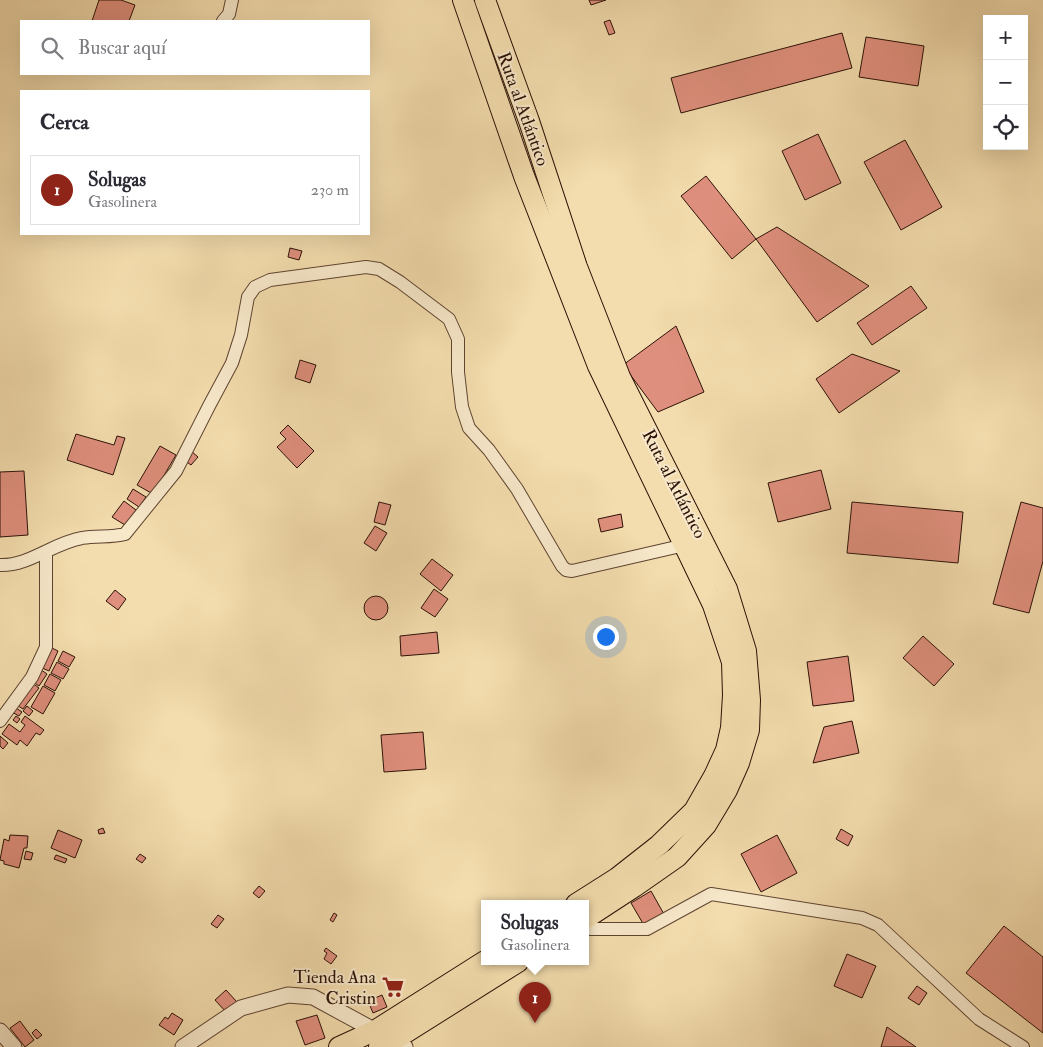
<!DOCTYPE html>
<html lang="es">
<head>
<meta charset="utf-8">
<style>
	:root { --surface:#fff; --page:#f2f2f3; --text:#2b2b33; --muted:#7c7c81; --line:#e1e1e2; --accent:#8f2418 }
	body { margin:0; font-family:"IM FELL Double Pica",serif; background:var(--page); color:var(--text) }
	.controls { position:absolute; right:15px; top:15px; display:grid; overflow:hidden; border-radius:0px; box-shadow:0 5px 20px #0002 }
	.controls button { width:45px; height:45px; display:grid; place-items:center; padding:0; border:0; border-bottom:1px solid var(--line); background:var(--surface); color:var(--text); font:25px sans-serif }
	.you { position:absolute; left:605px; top:636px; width:18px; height:18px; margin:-12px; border:4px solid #fff; border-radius:50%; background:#1a73e8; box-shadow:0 0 0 8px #1a73e833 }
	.badge { display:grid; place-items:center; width:32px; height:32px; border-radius:50%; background:var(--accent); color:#fff; font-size:16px; font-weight:700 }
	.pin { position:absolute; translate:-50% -41px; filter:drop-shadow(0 1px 2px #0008) }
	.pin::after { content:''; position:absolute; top:26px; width:18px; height:15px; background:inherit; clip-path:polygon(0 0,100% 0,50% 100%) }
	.popup { position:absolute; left:481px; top:900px; width:108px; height:65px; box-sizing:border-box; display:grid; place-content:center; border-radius:0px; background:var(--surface); filter:drop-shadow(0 1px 4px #0005); font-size:16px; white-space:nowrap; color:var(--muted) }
	.popup b { font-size:19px; color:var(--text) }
	.popup::after { content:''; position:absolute; left:50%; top:100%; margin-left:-10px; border:10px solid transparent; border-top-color:var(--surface) }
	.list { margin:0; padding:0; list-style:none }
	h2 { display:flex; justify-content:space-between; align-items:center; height:65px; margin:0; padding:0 20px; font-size:21px }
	h2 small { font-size:16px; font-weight:400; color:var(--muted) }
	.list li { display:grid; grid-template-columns:32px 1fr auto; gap:15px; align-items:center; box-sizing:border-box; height:70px; margin:0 10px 10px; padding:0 10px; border:1px solid var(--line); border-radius:0px }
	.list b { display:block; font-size:19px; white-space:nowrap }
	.list p { margin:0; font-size:16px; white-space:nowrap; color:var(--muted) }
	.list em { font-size:16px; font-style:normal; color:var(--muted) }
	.icon { flex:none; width:28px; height:28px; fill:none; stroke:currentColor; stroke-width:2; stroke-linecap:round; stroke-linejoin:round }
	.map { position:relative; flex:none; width:1043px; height:1047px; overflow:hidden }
	.search { position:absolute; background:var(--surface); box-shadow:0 5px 20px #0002; left:20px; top:20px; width:350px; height:55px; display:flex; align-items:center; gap:12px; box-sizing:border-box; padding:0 18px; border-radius:0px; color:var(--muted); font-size:19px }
	.panel { position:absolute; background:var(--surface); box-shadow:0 5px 20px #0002; left:20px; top:90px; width:350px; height:145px; border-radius:0px }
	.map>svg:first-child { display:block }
</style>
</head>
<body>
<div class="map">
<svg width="1043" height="1047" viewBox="0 0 1043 1047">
	<rect width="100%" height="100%" fill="#f3dcad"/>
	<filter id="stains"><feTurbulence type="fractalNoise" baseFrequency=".004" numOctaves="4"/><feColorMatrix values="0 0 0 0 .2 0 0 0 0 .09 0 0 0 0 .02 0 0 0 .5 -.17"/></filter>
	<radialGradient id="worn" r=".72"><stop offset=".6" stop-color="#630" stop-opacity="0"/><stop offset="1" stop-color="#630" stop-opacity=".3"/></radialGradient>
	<g fill="#df8f7d" stroke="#2c1106">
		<path d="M99 0H121L135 5 129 21H92Z"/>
		<path d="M589 0H606L591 5Z"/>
		<path d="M610 20 615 33 609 35 604 22Z"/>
		<path d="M842 33 852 68 681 113 671 78Z"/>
		<path d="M866 37 924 46 918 86 859 77Z"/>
		<path d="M818 134 841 183 805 200 782 151Z"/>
		<path d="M905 140 942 207 901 230 864 162Z"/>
		<path d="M706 176 756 239 732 259 681 196Z"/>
		<path d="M777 227 869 286 817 322 756 239Z"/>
		<path d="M290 248 302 251 299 260 288 257Z"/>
		<path d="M911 286 927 308 872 345 857 323Z"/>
		<path d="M676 326 704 392 658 412 623 365Z"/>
		<path d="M852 354 900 371 839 413 816 379Z"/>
		<path d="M300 360 316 365 310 383 295 378Z"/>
		<path d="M288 425 314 451 297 468 277 447 286 439 280 433Z"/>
		<path d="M76 434 114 445 117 436 125 438 113 475 67 460Z"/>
		<path d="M160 446 176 455 153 494 137 485Z"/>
		<path d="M191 451 198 457 191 465 184 460Z"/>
		<path d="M821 470 831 509 778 522 768 483Z"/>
		<path d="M24 471 28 535 0 537V472Z"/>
		<path d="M133 489 146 497 139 507 127 499Z"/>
		<path d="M124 501 136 510 125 525 112 517Z"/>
		<path d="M379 502 391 505 385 525 374 522Z"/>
		<path d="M852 502 963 512 958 563 847 553Z"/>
		<path d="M1021 502 1043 508V561L1029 613 993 604Z"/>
		<path d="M621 514 623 527 601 532 598 519Z"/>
		<path d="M375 526 387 533 376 551 364 543Z"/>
		<path d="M432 559 453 575 441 591 420 574Z"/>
		<path d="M434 589 448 599 435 617 421 608Z"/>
		<path d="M115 590 126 599 118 610 106 601Z"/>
		<circle cx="376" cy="608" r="12"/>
		<path d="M437 632 439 653 401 656 400 636Z"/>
		<path d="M923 636 954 664 934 686 903 658Z"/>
		<path d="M50 647 58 651 49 671 40 667Z"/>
		<path d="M63 651 75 657 69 667 58 661Z"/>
		<path d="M848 656 854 701 813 706 807 662Z"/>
		<path d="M57 662 69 669 63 679 51 673Z"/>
		<path d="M40 669 47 674 39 686 32 681Z"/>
		<path d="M50 674 61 680 55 691 44 685Z"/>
		<path d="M31 682 39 688 23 709 15 704Z"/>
		<path d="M43 686 55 693 43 714 31 707Z"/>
		<path d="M13 706 22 712 19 716 10 711Z"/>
		<path d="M27 706 33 711 29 716 23 711Z"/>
		<path d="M16 716 20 719 17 723 13 720Z"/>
		<path d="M25 716 44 730 40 735 36 733 27 746 20 740 17 745 2 734 9 724 20 732 25 725 21 722Z"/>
		<path d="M852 721 859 753 813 763 824 727Z"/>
		<path d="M423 732 426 769 384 772 381 735Z"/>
		<path d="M0 736 8 743 3 749 0 746Z"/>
		<path d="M103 828 105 833 99 834 98 830Z"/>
		<path d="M841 829 853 836 848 846 836 839Z"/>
		<path d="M58 830 82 840 75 858 51 848Z"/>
		<path d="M10 835 28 836 27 848H24L19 868 4 864V861L0 860 4 839 9 841Z"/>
		<path d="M777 835 797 873 761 892 741 854Z"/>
		<path d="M26 851 33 853 31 860 24 859Z"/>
		<path d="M140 854 146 858 142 863 136 859Z"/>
		<path d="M56 855 67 859 65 863 54 859Z"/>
		<path d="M259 886 265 891 259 898 253 893Z"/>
		<path d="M651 891 665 916 645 927 631 903Z"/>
		<path d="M334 913 337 915 333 922 330 920Z"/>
		<path d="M218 915 224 919 217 928 211 924Z"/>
		<path d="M1004 926 1043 957V1033L966 973Z"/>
		<path d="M326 948 337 956 331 964 324 959 327 953 324 951Z"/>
		<path d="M847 954 876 966 862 998 834 986Z"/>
		<path d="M917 986 927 993 919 1005 908 998Z"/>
		<path d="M226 990 237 1002 226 1012 215 1000Z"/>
		<path d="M382 995 387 1007 373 1013 368 1001Z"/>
		<path d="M172 1013 183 1020 174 1035 159 1025 165 1017 168 1019Z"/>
		<path d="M317 1015 325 1038 305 1045 296 1021Z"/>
		<path d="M20 1021 34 1040 25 1047 10 1028Z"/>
		<path d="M887 1027 916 1047H881Z"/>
		<path d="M36 1029 42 1035 37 1039 32 1033Z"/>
	</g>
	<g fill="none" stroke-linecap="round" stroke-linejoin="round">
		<g stroke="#5e4430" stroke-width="14">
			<g id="minor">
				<path d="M223 21 229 14 232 0"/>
				<path d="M0 565C29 566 53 543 82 538 96 535 111 538 125 534L176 471 209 406 232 363 241 335 248 297 255 287 270 280 366 267 379 269 400 282 449 319 458 339V372L462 407 469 428 489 450 517 489 562 566 566 570 572 571 685 545"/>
				<path d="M0 721 32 677 46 647V552"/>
				<path d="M585 929H647L711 894 862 918 878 925 979 1019 1023 1047"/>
			</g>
		</g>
		<g stroke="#5e4430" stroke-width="17">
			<g id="tertiary">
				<path d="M0 1031 14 1047"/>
				<path d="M183 1047 241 1008 288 995 313 997 405 1047"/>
			</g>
		</g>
		<g stroke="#2c1106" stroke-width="22">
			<g id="trunk">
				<path d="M463 0 524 176 598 366 713 605 732 662 733 695 731 728 726 750 714 776 694 811 659 845 617 878 576 904"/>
				<path d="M485 0 529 121 577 267 620 377 727 589 746 651 750 700 749 730 739 763 727 790 706 825 677 857 634 887 585 919"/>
				<path d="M339 1047 376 1030 485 961"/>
				<path d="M379 1047 394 1040 518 962"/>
			</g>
		</g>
		<use href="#minor" stroke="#f7e8ca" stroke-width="12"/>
		<use href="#tertiary" stroke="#f7e8ca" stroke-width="15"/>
		<use href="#trunk" stroke="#f3dcad" stroke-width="20"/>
	</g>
	<defs>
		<g id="supermarket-bare" transform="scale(1.725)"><path d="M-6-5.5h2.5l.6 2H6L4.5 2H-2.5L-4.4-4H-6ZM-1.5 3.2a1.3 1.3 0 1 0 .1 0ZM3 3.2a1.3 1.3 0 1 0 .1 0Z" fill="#8f2418" stroke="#f7e8ca" stroke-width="2.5" paint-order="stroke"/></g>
	</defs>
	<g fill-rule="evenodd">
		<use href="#supermarket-bare" x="393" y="987"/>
	</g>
	<g text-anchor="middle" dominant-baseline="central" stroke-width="4" stroke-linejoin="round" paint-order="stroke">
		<g font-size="18" fill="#2c1106" stroke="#f7e8ca">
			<text transform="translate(523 109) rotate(70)">Ruta al Atlántico</text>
			<text transform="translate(674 484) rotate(63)">Ruta al Atlántico</text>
		</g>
		<g font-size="18" fill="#2c1106" stroke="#f7e8ca" text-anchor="end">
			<text x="376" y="977">Tienda Ana<tspan x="376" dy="21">Cristin</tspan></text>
		</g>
	</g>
	<rect width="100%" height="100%" filter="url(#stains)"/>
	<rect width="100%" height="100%" fill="url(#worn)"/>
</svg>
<div class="controls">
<button>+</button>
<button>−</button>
<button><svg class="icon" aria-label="locate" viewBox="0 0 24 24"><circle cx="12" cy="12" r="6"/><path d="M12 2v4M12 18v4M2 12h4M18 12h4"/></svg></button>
</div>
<div class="you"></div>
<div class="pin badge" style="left:535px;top:1023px">1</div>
<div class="popup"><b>Solugas</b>Gasolinera</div>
<div class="search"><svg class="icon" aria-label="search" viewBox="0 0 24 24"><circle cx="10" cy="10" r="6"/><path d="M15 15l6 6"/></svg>Buscar aquí</div>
<section class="panel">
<h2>Cerca<small></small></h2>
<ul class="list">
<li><span class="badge">1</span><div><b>Solugas</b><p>Gasolinera</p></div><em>230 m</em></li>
</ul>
</section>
</div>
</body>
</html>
